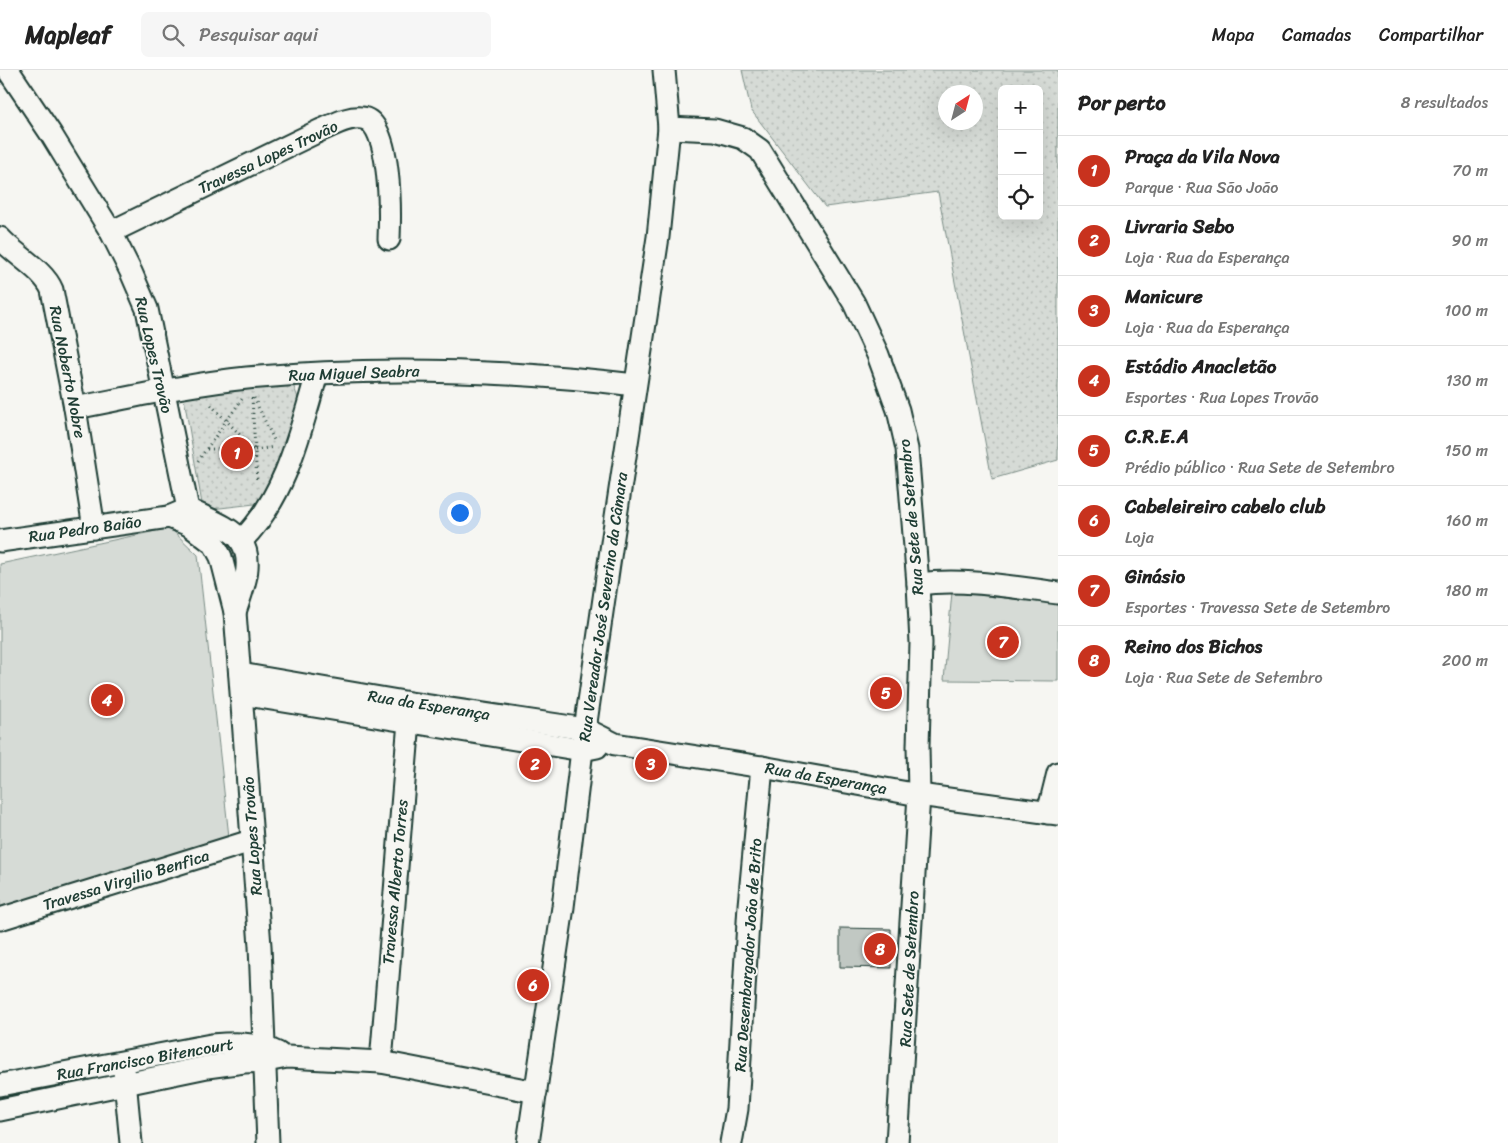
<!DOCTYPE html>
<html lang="pt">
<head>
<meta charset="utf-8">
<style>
	:root { --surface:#fff; --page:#f6f6f6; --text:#222; --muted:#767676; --line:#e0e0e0; --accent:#c8321e }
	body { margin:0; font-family:Sriracha,sans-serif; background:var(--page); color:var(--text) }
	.controls { position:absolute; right:15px; top:15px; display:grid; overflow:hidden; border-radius:8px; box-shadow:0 5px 20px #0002 }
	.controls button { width:45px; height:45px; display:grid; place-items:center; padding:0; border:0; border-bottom:1px solid var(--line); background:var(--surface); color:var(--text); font:25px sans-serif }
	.compass { position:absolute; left:938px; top:15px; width:45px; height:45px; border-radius:50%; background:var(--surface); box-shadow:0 5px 20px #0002; rotate:36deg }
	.you { position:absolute; left:459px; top:442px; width:18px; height:18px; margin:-12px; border:4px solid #fff; border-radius:50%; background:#1a73e8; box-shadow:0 0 0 8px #1a73e833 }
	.badge { display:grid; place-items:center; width:32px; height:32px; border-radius:50%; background:var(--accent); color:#fff; font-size:16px; font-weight:700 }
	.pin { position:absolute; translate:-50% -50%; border:2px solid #fff; box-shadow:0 1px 5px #0006 }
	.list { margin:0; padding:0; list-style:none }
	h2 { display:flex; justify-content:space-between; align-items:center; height:65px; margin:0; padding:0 20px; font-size:21px }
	h2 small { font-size:16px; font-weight:400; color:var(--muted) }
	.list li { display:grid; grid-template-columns:32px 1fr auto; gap:15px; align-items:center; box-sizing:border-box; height:70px; padding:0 20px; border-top:1px solid var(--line) }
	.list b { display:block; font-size:19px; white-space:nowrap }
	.list p { margin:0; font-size:16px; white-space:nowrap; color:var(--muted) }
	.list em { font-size:16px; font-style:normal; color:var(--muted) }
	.icon { flex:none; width:28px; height:28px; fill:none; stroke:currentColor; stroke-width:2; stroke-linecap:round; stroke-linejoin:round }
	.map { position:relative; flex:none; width:1058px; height:1073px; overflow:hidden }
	header { display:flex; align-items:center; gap:30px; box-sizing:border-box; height:70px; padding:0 25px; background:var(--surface); border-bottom:1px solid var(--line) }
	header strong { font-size:24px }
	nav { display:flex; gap:28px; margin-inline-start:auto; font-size:18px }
	.search { width:350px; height:45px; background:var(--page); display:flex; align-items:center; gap:12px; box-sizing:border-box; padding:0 18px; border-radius:8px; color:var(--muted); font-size:19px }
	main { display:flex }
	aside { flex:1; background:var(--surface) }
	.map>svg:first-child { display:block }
</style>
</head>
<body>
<header>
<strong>Mapleaf</strong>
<div class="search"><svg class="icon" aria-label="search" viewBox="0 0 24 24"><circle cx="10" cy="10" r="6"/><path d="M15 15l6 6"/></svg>Pesquisar aqui</div>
<nav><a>Mapa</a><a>Camadas</a><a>Compartilhar</a></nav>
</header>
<main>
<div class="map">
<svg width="1058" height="1073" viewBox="0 0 1058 1073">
	<defs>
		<pattern id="grass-dots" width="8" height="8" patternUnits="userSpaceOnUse" patternTransform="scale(1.25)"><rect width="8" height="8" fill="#d6dbd6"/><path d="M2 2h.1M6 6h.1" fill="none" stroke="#b7bdb8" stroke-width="1.8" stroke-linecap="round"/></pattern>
	</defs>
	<rect width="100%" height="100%" fill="#f6f6f2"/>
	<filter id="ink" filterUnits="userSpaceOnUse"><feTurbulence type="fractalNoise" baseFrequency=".02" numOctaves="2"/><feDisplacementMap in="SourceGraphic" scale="10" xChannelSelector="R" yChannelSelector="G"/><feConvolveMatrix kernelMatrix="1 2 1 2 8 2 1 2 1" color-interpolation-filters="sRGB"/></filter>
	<g filter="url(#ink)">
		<g fill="url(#grass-dots)" stroke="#7a8c85" fill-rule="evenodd">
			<path d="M742 0H1058V390L992 409 938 122 825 137 751 40ZM1002 19H1039V146H1002ZM946 22H976V52H946Z"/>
			<path d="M292 312 300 333 263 433 203 440 184 328Z"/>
		</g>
		<g fill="#d6dbd6" stroke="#7a8c85">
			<path d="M170 458 198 485 229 767 0 838V494Z"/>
			<path d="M952 522 1058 534V611L944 610Z"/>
		</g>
		<path fill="#c1c8c3" stroke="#1f3d34" d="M840 858 891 859V898L840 897Z"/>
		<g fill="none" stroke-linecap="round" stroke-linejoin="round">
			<g stroke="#1f3d34" stroke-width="25">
				<g id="minor">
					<path d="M8 0 51 64 111 162 131 202 147 239 188 439 189 455"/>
					<path d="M669 58 715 60 743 68 760 80 854 233 878 285 898 340 907 379 918 514 921 573 918 676 919 725 897 1073"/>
					<path d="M111 162 321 60C334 55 348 46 362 48 392 51 390 146 389 169"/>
					<path d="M0 168C15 185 44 200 52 220L75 338 94 458"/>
					<path d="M75 338C132 327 189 314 247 308 375 296 507 300 635 315"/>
					<path d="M169 447 189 455 214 474 221 487 235 542 260 876 268 1073"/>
					<path d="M0 471 169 447 188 439C203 447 232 457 241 471 255 492 242 521 235 542"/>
					<path d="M241 471C286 427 300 362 317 304"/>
					<path d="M918 514C965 508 1011 517 1058 523"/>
					<path d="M240 604 410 633 585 659 615 674 762 697 919 725 1058 744"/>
					<path d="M242 624 582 680 597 677"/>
					<path d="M1048 743 1058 703"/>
					<path d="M0 849 251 771"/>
					<path d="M381 992 410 639"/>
					<path d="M124 1000 131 1073"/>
					<path d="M0 1015 211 975C236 973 254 972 278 983"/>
					<path d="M0 1040 207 997 244 992 266 991 287 987 381 992 536 1022"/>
					<path d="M528 1073 563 837 582 680 612 473 658 167 669 58 664 0"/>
					<path d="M731 1073 737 1039 749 835 762 697"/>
				</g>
			</g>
			<g stroke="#1f3d34" stroke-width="3" stroke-dasharray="1 4" stroke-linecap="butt">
				<path d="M252 328 257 412"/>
				<path d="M254 328 275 372"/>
				<path d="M207 379 255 380 210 334"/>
				<path d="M255 380 274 377"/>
				<path d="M198 391 242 329"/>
			</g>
			<use href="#minor" stroke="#f6f6f2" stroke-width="21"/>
		</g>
	</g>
	<g text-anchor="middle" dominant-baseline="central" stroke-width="4" stroke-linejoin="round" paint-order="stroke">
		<g font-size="16" fill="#1f3d34" stroke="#f6f6f2">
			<text transform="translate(268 87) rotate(-25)">Travessa Lopes Trovão</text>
			<text transform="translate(154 285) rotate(77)">Rua Lopes Trovão</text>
			<text transform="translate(68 302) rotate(79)">Rua Noberto Nobre</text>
			<text transform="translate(354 303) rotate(-2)">Rua Miguel Seabra</text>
			<text transform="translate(911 447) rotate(-95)">Rua Sete de Setembro</text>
			<text transform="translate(85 459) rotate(-8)">Rua Pedro Baião</text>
			<text transform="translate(603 537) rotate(-82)">Rua Vereador José Severino da Câmara</text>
			<text transform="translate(429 635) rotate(9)">Rua da Esperança</text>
			<text transform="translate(826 708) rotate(10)">Rua da Esperança</text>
			<text transform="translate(252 766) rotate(-94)">Rua Lopes Trovão</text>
			<text transform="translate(126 810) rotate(-17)">Travessa Virgilio Benfica</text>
			<text transform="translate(395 812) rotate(-85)">Travessa Alberto Torres</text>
			<text transform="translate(748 885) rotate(-86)">Rua Desembargador João de Brito</text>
			<text transform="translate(909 899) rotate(-87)">Rua Sete de Setembro</text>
			<text transform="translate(145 989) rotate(-10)">Rua Francisco Bitencourt</text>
		</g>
	</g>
</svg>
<div class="controls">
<button>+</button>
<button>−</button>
<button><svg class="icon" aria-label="locate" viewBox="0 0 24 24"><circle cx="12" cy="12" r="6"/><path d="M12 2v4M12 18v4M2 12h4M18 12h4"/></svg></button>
</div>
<svg class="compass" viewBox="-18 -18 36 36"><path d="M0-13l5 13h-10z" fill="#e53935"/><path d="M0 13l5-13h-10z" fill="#767676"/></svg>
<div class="you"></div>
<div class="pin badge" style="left:237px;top:383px">1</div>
<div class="pin badge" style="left:535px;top:694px">2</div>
<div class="pin badge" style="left:651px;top:694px">3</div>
<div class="pin badge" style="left:107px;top:630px">4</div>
<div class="pin badge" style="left:886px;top:623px">5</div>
<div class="pin badge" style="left:533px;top:915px">6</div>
<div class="pin badge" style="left:1003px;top:572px">7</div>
<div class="pin badge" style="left:880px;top:879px">8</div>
</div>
<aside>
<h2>Por perto<small>8 resultados</small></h2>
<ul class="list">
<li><span class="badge">1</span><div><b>Praça da Vila Nova</b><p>Parque · Rua São João</p></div><em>70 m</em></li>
<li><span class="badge">2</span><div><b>Livraria Sebo</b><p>Loja · Rua da Esperança</p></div><em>90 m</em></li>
<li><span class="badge">3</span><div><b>Manicure</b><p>Loja · Rua da Esperança</p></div><em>100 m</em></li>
<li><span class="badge">4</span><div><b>Estádio Anacletão</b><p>Esportes · Rua Lopes Trovão</p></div><em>130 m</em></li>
<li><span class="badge">5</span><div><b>C.R.E.A</b><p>Prédio público · Rua Sete de Setembro</p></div><em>150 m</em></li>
<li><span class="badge">6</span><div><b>Cabeleireiro cabelo club</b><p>Loja</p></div><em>160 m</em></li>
<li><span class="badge">7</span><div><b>Ginásio</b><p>Esportes · Travessa Sete de Setembro</p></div><em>180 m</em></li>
<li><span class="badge">8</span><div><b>Reino dos Bichos</b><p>Loja · Rua Sete de Setembro</p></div><em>200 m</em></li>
</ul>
</aside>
</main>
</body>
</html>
